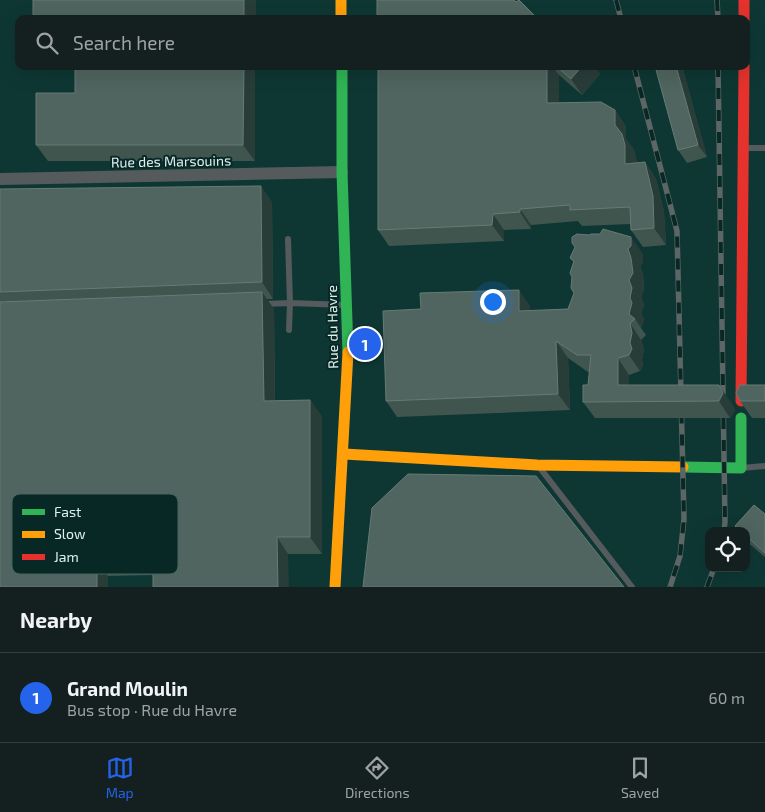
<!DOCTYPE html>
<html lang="en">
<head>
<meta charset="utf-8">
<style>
	:root { --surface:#13201f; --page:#1c2828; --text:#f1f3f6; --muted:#9da3a4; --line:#323e3d; --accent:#2563eb }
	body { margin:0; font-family:"Exo 2",sans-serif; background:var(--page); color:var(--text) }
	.controls { position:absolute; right:15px; bottom:15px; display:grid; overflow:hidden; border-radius:10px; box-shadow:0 5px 20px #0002 }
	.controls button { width:45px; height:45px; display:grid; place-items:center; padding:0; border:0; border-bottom:1px solid var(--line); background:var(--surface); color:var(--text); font:25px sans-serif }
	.you { position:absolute; left:492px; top:301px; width:18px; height:18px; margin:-12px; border:4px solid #fff; border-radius:50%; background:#1a73e8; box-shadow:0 0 0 8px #1a73e833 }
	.badge { display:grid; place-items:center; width:32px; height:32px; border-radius:50%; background:var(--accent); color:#fff; font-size:16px; font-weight:700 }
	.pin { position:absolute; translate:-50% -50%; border:2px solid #fff; box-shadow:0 1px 5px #0006 }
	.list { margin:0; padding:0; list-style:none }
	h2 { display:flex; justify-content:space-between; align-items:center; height:65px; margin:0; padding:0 20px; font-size:21px }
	h2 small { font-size:16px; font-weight:400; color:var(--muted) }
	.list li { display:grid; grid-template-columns:32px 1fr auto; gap:15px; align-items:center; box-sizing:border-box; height:90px; padding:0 20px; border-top:1px solid var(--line) }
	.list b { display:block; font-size:19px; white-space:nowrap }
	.list p { margin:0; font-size:16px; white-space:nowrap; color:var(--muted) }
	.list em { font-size:16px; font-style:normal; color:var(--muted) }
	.icon { flex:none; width:28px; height:28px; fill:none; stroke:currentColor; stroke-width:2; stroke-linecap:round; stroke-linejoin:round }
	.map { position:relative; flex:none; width:765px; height:587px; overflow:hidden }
	.search { position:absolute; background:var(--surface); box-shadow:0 5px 20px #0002; left:15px; right:15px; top:15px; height:55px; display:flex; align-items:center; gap:12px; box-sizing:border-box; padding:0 18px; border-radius:10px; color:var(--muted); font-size:19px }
	.sheet { height:155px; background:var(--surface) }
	nav { display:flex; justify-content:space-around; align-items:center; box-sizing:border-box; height:70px; border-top:1px solid var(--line); background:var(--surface); font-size:14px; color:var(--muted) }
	nav a { display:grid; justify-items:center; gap:2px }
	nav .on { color:var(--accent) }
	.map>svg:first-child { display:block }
</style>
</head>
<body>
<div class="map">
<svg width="765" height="587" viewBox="0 0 765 587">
	<rect width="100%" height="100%" fill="#192b29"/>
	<path fill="#0e3734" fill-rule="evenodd" d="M0 0H765V587H0ZM19 19H746V66H19ZM709 531H746V568H709Z"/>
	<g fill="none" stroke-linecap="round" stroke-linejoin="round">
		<g stroke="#555b5c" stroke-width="6">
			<path d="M745 148H765"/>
			<path d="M288 239 290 303 289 330"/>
			<path d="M264 304 290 303 346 305"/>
			<path d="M540 468 632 587"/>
			<path d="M742 468 765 466"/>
		</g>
		<path stroke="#555b5c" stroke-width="12" d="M0 179 342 172"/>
		<g stroke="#30b455" stroke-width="11">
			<path d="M342 66V172L348 352"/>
			<path d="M683 467 741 468V418"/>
		</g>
		<g stroke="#ff9f0a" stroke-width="11">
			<path d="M341 0V19"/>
			<path d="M344 454 537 465 683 467"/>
			<path d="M335 587 348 352"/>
		</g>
		<g stroke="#e5322d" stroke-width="11">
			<path d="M744 0V19"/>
			<path d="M741 401 744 66"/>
		</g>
		<g stroke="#5c6665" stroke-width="5.5">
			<g id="rail">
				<path d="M616 0 621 19"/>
				<path d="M717 0 718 19"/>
				<path d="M634 66 677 231 684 519 680 556 670 587"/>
				<path d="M718 66 725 522 724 531"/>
				<path d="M707 587 714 568"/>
			</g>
		</g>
		<use href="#rail" stroke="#072825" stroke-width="4" stroke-dasharray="11" stroke-linecap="butt"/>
	</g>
	<g fill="#3f554e">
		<path d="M255 66V161H48L36 145 75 93Z"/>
		<path d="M378 66H594L600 74 582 95 559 75V103L615 110 626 127V139L634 150 637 163 645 162 656 179 664 212 666 245 643 247 631 230V224L582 226 578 221 531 225V229L504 230V241L389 246 378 230Z"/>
		<path d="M655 66H682L707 157 687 163 678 150Z"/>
		<path d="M0 189 272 202 273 299H267L274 309 275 401 310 400 322 417V554H288L153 575 108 576V587H0Z"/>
		<path d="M643 254V262L640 266 643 274 644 290 641 297 644 305 641 314 644 319 641 328 646 335 641 340 644 349 642 360 643 366 640 371 629 375V385L730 401 735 410 730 418H595L583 402 588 385 590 372H588L568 358 570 410 397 417 386 401 530 306V311L568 309 574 293V263L570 258Z"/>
		<path d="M765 385V418H752L740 401Z"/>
		<path d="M765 514V557L746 541V531H739L735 526Z"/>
	</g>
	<g fill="#293d38">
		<rect x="244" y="0" width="12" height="19"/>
		<path d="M244 66H255V161L243 145Z"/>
		<path d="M547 66H552L559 75V119L547 103Z"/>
		<path d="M582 66H594L600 74 582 95 571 79Z"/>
		<path d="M676 66H682L707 157 698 145Z"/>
		<path d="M615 110 626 127V139L634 150 637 161V180L625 164 615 125Z"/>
		<path d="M645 162 656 179 664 212 666 245 654 228Z"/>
		<path d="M261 186 272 202 273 299 262 282Z"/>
		<path d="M520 209 531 225V229L520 212Z"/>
		<path d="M493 214 504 230V241L492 225Z"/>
		<path d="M631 237 643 254V262L640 266 643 274 644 290 641 297 644 305 641 314 644 319 641 328 635 319 629 314 630 298 628 249Z"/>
		<path d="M519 290 530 306 531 327 519 311Z"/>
		<path d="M262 292 274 309 275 417 264 401Z"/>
		<path d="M630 323 641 340 644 349 642 360 643 366 640 371 629 355Z"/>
		<path d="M556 341 568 358 570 410 558 394Z"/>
		<path d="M618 358 629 375V402L618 385Z"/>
		<path d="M719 385 730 401 735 410 730 418 719 401Z"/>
		<path d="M310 400 322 417V554L310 537Z"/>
		<path d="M277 537 288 554 289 587H278Z"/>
		<path d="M97 560 108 576V587H97Z"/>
	</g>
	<g fill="#50655f" stroke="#667b76">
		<rect x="33" y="0" width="211" height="19"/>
		<path d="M377 0H514L516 2 519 0 538 19H377Z"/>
		<path d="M75 66H244L243 145H36V93H75Z"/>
		<path d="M378 66H547V103L601 102 615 110V125L622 134 625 145V164L645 162 653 196 654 228 631 230 630 207 570 210V205L520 209V212L493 214 492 225 378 230Z"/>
		<path d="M556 66H582L571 79Z"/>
		<path d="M655 66H676L698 145 678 150Z"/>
		<path d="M261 186 262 282 0 292V189Z"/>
		<path d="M603 229 631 237V246L628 249 631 258 633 273 629 280 632 288 630 298 632 303 629 314 635 319 630 323 632 333 630 343 632 349 629 355 618 358V385H719L723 393 719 401 583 402V385H588L591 355H577L556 341 558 394 386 401 383 311 421 309 420 293 519 290V311L568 309 574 293 571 288 572 277 570 273 574 261 570 258 575 247 572 243V237L577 234 589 235 591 234H600Z"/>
		<path d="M262 292 264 401 310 400V537H277L278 587H153V558L97 560V587H0V302Z"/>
		<path d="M740 385H765V401H740L736 393Z"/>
		<path d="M408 474 536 476 624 587H363L372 508Z"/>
		<path d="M754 505 765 514V553L746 536V531H741L735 526Z"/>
	</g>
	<g text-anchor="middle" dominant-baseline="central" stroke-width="4" stroke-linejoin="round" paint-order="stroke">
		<g font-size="14" fill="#def0ee" stroke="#072825">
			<text transform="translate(171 161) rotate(-1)">Rue des Marsouins</text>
			<text transform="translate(332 327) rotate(-91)">Rue du Havre</text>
		</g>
	</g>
	<rect x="12" y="494" width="166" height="80" rx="8" fill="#072825" stroke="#486461" stroke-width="1"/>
	<rect x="22" y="509" width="23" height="6" fill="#30b455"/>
	<rect x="22" y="531" width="23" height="7" fill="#ff9f0a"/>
	<rect x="22" y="554" width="23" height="6" fill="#e5322d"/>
	<g font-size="14" fill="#def0ee">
		<text x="54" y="517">Fast</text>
		<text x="54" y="539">Slow</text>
		<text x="54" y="562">Jam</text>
	</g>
</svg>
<div class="controls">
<button><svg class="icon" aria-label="locate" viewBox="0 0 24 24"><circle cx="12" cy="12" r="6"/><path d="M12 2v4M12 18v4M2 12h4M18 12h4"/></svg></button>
</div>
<div class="you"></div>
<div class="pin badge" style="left:365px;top:344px">1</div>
<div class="search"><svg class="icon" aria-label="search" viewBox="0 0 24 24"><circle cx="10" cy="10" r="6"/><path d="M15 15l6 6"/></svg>Search here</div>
</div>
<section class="sheet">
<h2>Nearby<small></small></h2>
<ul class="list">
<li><span class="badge">1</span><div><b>Grand Moulin</b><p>Bus stop · Rue du Havre</p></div><em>60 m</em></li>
</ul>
</section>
<nav>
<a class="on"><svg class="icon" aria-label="map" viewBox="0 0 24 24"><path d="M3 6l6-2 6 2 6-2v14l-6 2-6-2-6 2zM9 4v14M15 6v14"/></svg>Map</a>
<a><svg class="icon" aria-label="directions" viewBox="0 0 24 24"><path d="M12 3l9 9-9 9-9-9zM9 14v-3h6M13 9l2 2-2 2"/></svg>Directions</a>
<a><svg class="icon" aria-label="saved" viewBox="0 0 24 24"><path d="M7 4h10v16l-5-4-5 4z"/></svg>Saved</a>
</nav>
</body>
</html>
